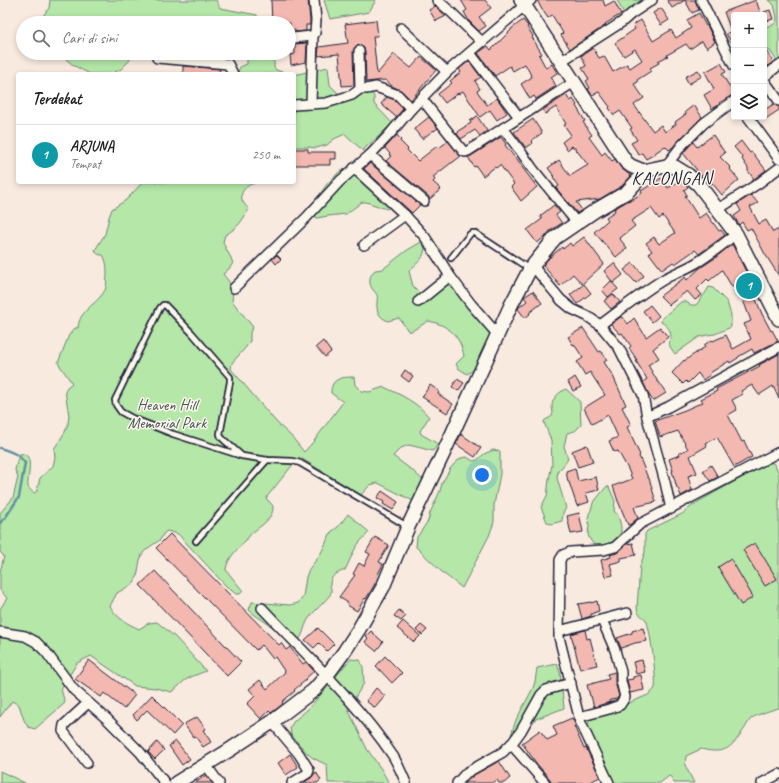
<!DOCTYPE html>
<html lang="id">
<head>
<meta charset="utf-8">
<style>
	:root { --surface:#fff; --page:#f6f6f6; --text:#222; --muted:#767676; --line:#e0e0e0; --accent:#111827 }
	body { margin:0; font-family:Caveat,sans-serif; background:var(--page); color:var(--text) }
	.controls { position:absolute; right:12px; top:12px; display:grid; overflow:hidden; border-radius:4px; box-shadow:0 2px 6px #0003 }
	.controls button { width:36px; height:36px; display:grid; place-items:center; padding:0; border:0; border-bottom:1px solid var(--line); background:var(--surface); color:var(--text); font:20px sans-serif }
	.you { position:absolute; left:482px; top:475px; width:14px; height:14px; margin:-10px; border:3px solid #fff; border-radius:50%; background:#1a73e8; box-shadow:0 0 0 6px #1a73e833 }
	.badge { display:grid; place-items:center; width:26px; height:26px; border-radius:50%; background:var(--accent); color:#fff; font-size:13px; font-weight:700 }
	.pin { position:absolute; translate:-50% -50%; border:2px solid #fff; box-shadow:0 1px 4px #0006 }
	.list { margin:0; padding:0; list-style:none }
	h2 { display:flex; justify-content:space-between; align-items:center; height:52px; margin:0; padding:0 16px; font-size:17px }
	h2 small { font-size:13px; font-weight:400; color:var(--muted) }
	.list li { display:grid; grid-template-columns:26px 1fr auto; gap:12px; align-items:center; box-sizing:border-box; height:60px; padding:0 16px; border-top:1px solid var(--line) }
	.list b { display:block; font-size:15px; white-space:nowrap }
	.list p { margin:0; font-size:13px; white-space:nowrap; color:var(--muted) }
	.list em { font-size:13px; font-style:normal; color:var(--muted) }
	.icon { flex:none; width:22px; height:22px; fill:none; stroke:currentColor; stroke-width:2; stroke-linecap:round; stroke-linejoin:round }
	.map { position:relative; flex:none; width:779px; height:783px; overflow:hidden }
	.search { position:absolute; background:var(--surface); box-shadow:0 2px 6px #0003; left:16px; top:16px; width:280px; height:44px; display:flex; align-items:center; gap:10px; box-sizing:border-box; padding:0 14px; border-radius:22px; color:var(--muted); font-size:15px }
	.panel { position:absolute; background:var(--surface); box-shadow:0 2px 6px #0003; left:16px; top:72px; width:280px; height:112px; border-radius:4px }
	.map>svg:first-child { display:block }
</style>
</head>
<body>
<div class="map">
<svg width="779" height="783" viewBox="0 0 779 783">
	<rect width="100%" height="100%" fill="#f9eae0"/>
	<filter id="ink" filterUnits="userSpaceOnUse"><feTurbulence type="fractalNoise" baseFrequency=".025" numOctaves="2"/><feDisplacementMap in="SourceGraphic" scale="8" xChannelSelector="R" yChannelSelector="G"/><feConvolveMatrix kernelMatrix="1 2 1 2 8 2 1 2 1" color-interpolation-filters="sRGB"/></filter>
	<g filter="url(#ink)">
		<g fill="#b4e7a8" stroke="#6b8472">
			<path d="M50 0H216L220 8 257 15 258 23H38L39 21 49 8Z"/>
			<path d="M324 0H376L369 12 330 19Z"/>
			<path d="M617 0H642V2L630 9 624 14Z"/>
			<path d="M769 0H779V64L770 51 764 48V27L773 25 776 22 777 18 774 5Z"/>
			<path d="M59 53H129L128 56 130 60 121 69 112 74H90L73 65Z"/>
			<path d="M247 53H277L274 58V67L276 70 288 74H237L240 67 247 64Z"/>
			<path d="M328 67 330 85 346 101 363 94 371 93 374 96V104L392 123 377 138 366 147 363 151 345 134 334 139 327 145 316 148 309 147H294V75Z"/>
			<path d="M349 167 389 207 387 209 366 202H362L346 214 328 216 317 218 308 211 309 207 320 194 327 184 339 172Z"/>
			<path d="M143 182H259C242 185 235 197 249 209 242 221 238 228 225 235L223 242 226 249 230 256 233 263 229 269 223 274C231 284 234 288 232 301L253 327 250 332V341L246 347 232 363 231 369 277 423 292 437 304 452 314 441 343 402 331 393C331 390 331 388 332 386 335 377 346 377 354 377L355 385 361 391 369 392 384 387C401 395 417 402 429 417L420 431 421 434 438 444 433 451 409 445 401 448 393 456 413 471 426 483 413 501 378 483 370 485 361 495 299 457 266 498 273 506C274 518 262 525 253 532 250 534 248 538 245 541 238 549 227 558 226 570L243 591 240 594H236L227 587 178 534 167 531 164 533 160 540 148 548 143 553 140 560 137 577 133 584 117 593 110 606C117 619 127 623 139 629L149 623 157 622 175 637 206 671C199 674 191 676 184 681 180 685 176 689 171 692L156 688 135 686 91 656 77 663 61 689 65 703 35 729 28 727 24 720 19 705 12 701 0 717V609L7 598 0 590V572L4 556 0 552V513L13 498 18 477 15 470 19 454C36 451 27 477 28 486 29 489 31 491 34 493L37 491 40 478 53 466 55 457 54 449 65 432 68 424 69 416 65 391 67 387 72 383 58 363 69 335 75 328H78C79 309 99 304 106 288 107 285 106 280 107 276 107 268 107 262 103 255 98 255 97 254 95 250L105 234 109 217 112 209 126 200Z"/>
			<path d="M421 242 425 244C425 259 419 261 409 271L413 286 425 298 450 283 458 296 488 328 498 326 475 369 467 374 458 368 456 364 464 356C460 336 449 325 428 321L417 328 409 332 399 318 388 321C379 317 376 312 377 301 377 299 378 297 377 295 376 293 374 291 373 290 368 283 369 275 375 270L383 269 406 251Z"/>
			<path d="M709 287 713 288 727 302 731 315V327L715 334 707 335 699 337 675 354C671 348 667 345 671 338 671 330 668 326 661 322L662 318 681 302 684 301 691 305H696L706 292Z"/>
			<path d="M566 389 580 402 581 425 575 431 567 433 564 446 568 459 563 466 558 471 557 478 566 508 563 513 562 521 551 524 547 522 541 507 547 496 549 479 552 465 551 440 545 425 544 421C546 419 550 418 552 416 554 412 552 410 552 406 552 399 559 392 566 389Z"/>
			<path d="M493 450 500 451V474L494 505V522L489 536 462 588 443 573 416 547 417 537 428 521 430 513 440 491 442 483 450 469 455 463 461 458 467 457 473 461 477 460 484 454Z"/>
			<path d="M770 462 774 464 779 473V708C774 709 756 715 752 718 749 720 747 725 745 728 731 748 726 755 701 749L686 756 685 765 694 783H674L672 778 669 776 660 783H615L588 727 589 721 592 718 648 695C651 693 653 691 655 688 657 681 650 626 646 620 642 615 638 616 637 608L640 566 645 552V534L647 531 682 514 696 503Z"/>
			<path d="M607 486 609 487 615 501 614 511C618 514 618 517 620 522 625 541 611 543 596 547L591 541 589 538 588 534 589 526 588 518 589 514 591 510 593 503Z"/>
			<path d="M348 514 369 532C364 538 358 543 355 549 351 556 349 563 345 570 338 573 330 575 330 585 331 589 332 591 330 595 324 603 315 610 309 618 302 629 305 636 294 645L277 630 255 615 249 610 252 602 290 605 298 603 303 597 306 577 309 569 320 555 331 532 338 527Z"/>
			<path d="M351 659 360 660 363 667 364 683 348 709 367 749 381 769 389 783H328L327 765 313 758 307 753 291 735 290 727 294 721 307 710 325 690 346 664Z"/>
			<path d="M557 664 560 672 564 708 536 719 529 727 511 735 516 720 533 688 535 682 537 668Z"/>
			<path d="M0 771 25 783H0Z"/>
		</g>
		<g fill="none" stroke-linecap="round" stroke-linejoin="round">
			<path stroke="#60919f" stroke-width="2.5" d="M0 448C11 452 18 453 25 463L19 497 5 518 0 523"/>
		</g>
		<g fill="#f3b8af" stroke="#22223b">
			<path d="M271 0H308L310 20V25H306V31L295 32V30H290V23H272Z"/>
			<path d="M461 0H485L491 8 479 17 486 26 479 31 469 21 464 12 467 10Z"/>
			<path d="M537 0H603L605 6 614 1 621 14 605 24 606 25 570 49 561 35 563 33 552 15 548 18 541 8Z"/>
			<path d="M667 0H695L699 10 692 13 685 0 672 8Z"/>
			<path d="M756 0 761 15H734V46L726 34 731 31 724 12Z"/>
			<path d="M435 6 446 16 436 21 429 10Z"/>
			<path d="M661 8 669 20 661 25 653 13Z"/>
			<path d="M770 10 773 19 764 22V12Z"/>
			<path d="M699 13 706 26 707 25 715 42 707 48 702 41 690 49 686 44 667 55 668 56 658 61 659 63 650 68 651 71 637 80 638 82 634 84 644 98 634 105 653 131 661 125 665 132 676 124 675 122 686 114 685 112 694 105 702 117 678 141 673 147 669 150 665 146 655 153V154L646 159 642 153 639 155 631 143 637 140 630 129 632 128 620 111 614 115 609 108 610 107 599 92 592 95 588 89 590 88 586 81 589 79 582 68 586 66 581 56 593 48 599 58 604 56 613 72 627 64 630 68 642 60 635 49 624 56 615 43 635 29 633 25 641 20 653 41 671 30 676 38 691 28 687 20Z"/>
			<path d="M376 20 378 36H373L377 74 394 54 411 68 421 57 436 70 411 100 402 91 392 86 385 80 366 82 365 51 364 48 362 46 358 45 356 46 353 51 354 85 342 86 339 54 318 56 319 47 348 43 345 24Z"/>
			<path d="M523 20 528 26 527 27 533 36 532 37 542 54 539 55 546 68 552 64 557 73 551 77 556 86 536 99 534 96 530 99 521 84 532 77 525 64 513 71 510 66 495 76 478 53 488 46 491 50 511 30V29Z"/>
			<path d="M307 43 306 62 291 65 290 55 295 54V44Z"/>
			<path d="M764 47 773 62 765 68 764 66Z"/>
			<path d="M214 53H221V57H213Z"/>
			<path d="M469 61 481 77 475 81 480 89 477 91 487 105 497 98 507 113 497 120 490 110 480 117 463 91 459 94 458 93 445 103 438 94 452 83 450 81 461 72 459 69Z"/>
			<path d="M721 63 726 72 722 74 734 94 719 103 720 104 712 109 704 95 714 89 705 72Z"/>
			<path d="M183 66 220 69 219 74H183Z"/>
			<path d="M698 70 702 76 689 84 685 77Z"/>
			<path d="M566 95 570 101 573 99 577 105 576 106 585 121 583 122 592 135 589 137 602 155 605 152 612 161 615 159 621 168 631 176 622 186 600 199 576 202 582 210 577 213 556 188 559 186 553 177 554 176 548 168 559 160 570 176 588 165 574 147V148L572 146 567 150 562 142 571 135 564 125 566 124 556 107 545 114 543 110Z"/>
			<path d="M387 97 395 100 403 109 396 117 381 104Z"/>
			<path d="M774 104 779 107V110L764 120V110Z"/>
			<path d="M477 116 487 131 480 136 475 130 461 139 457 134 459 132 458 131 471 123 470 121Z"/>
			<path d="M429 117 438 128 434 131V130L422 139 414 129Z"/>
			<path d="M533 119 542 133 531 141 533 143 526 148 514 132Z"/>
			<path d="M397 135 401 140 400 141 408 149 407 150 418 161 437 146 439 148 448 141 461 156 452 163H451L433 177 435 180 433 182 441 189 430 199 428 196 386 161 391 156 389 155 390 154 385 148Z"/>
			<path d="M713 135 725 153 720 157 731 168 730 169 739 180 722 195 712 183 709 185 683 153 693 142 697 147Z"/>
			<path d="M501 137 506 144 505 145 516 159H517L522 166V167L537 187 521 201 511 187 514 184 500 165 496 168 495 167 483 176 476 166 474 167 468 157 471 156Z"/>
			<path d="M741 141 750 153 752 152 766 170 754 179 748 171V168L742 159 743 158 734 147Z"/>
			<path d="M294 149H308V152H336V159H330V165H294Z"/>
			<path d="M370 163 420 205 412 213 364 169Z"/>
			<path d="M661 178 668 188 681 180 683 181 688 187 684 190 687 195 685 196 699 218 706 213 719 231 721 230 725 235 699 254 695 250 675 264 673 262 662 270 649 253 652 251 646 243 654 237 659 244 675 233 663 216 659 219 651 208 631 221 635 226 620 238H621L620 239 627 248 616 257 594 232 608 220 606 217 615 211 614 209 629 200 630 201 642 193 641 191Z"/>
			<path d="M751 195 758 203 750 207 759 224 766 220 773 232 779 229V276L765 254 751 228 747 230 742 222 739 225 734 216 741 211 737 204Z"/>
			<path d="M554 205 560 212 556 215 562 223 550 231 546 236 537 243 527 230 542 219 540 216Z"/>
			<path d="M584 237 604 264 582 284 573 274 560 286 543 265 549 258 562 247 563 249 570 243 572 246Z"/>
			<path d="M732 244 755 289 752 290 762 314 771 331 772 330 778 341 754 353 752 349 738 357V358L730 363 729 361 710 373 711 374 703 380 698 373 688 383 686 381 683 384 672 373 684 360V361L705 347 704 345 712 340 713 341 726 335 733 349 751 339 744 324 751 321 743 300 748 298 739 283 732 287 722 270 709 281 707 279 697 289 702 295 695 300 687 291 669 305 660 296 685 277 687 280 700 268 715 258Z"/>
			<path d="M277 255 281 259 276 264 272 259Z"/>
			<path d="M614 263 623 275 613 283 604 271Z"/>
			<path d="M633 263 644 276 636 283 624 270Z"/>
			<path d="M611 281 618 289 608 297 602 290Z"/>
			<path d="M584 284 591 293 577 304 570 295Z"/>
			<path d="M533 291 542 303 529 313 530 314 525 318 518 309 519 307 527 301 524 297Z"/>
			<path d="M613 294 620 302 611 309 604 301Z"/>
			<path d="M650 305 659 316 652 322 643 311Z"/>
			<path d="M622 316 628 324 634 318 646 337 660 327 668 337 653 349 659 358 648 365 658 382H659L666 393 653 401 649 395 643 382 647 379 636 361 637 360 629 348 631 346 622 333 620 334 611 324Z"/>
			<path d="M583 328 599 352 601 351 607 360 604 362 613 376 626 405 622 407 631 425 627 427 640 455 639 456 648 478H649L656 502 634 507 638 518 631 524 628 525 618 501 613 486 632 479 628 469 618 451 614 452 609 441 618 437 608 415 592 424 584 408 605 395 590 372 585 375 577 362 583 358 574 344 573 345 568 337Z"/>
			<path d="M323 341 331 352 325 357 316 347Z"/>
			<path d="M779 354V399L773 386 759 395 752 385 741 391 743 394 732 400 737 410 728 415 742 442 744 441 752 457 734 467 717 437 706 443 707 446 690 456 697 473 688 476 692 490 681 496 678 488H677L672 471H673L669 459 680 455 679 453 688 449 678 431 660 437 655 421 685 410 703 402 701 399 717 391 716 389 760 366 759 365Z"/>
			<path d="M405 370 413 376 409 382 401 376Z"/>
			<path d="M575 377 581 387 573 391 568 382Z"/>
			<path d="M457 379 464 383 458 391 452 387Z"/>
			<path d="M430 385 439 391 438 394 453 404 447 413 422 397Z"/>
			<path d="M461 434 481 448 475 457 456 444Z"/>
			<path d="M587 445 593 462 578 467 572 451Z"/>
			<path d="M711 465 718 477 710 481 703 471Z"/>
			<path d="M575 468 578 481 596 477 599 490 586 493 589 502 577 506 569 482H568L566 471Z"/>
			<path d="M382 491 398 502 393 510 383 504 384 502 377 498Z"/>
			<path d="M579 513 583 532 571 534 567 516Z"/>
			<path d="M170 534 279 645 281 643 286 650 290 647 303 664 306 662 314 671 305 679 306 680 294 690 295 691 282 702 283 704 271 713 269 711 261 719 247 704 255 696 249 689 260 680 267 689 285 672 275 657 273 659 262 645 256 650 156 548Z"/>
			<path d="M375 537 389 545 379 562 383 564 377 576 378 577 376 582 366 599 365 598 357 611 347 605 348 603 339 597 355 575 353 574 359 563 364 566 370 554 366 552Z"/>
			<path d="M633 543 636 555 621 558V561L610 564 613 575 605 577 601 560 611 557 610 555 617 553 627 544Z"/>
			<path d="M755 543 777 579 765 586 743 550Z"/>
			<path d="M731 559 753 597 741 605 718 567Z"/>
			<path d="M155 571 241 662 227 676 140 585Z"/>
			<path d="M597 601 599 611 593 613V614H591V616L582 619 578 604 591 602V603Z"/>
			<path d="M399 610 406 616 401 621 394 616Z"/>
			<path d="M403 621 420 636 414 642 397 628Z"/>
			<path d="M421 625 427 630 422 635 416 630Z"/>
			<path d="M318 628 334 644 327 651 319 643 314 648 305 640Z"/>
			<path d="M643 628 647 641 635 643 621 648 617 638 632 633V631Z"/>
			<path d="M585 630 587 639 590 638 597 665 580 669 571 634Z"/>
			<path d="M371 631 383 642 376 651 365 642 368 638 366 636Z"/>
			<path d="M385 656 402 673 392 683 376 666Z"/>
			<path d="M89 660 135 695 124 709 104 693 101 697 75 679Z"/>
			<path d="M642 660 645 672 636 674 633 662Z"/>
			<path d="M615 672V682L619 696 617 699 610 700V702L594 707 591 696H590L587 685 609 679 607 674Z"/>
			<path d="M641 675 644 690 630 693 627 680 633 679V677Z"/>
			<path d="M376 688 385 696 375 708 366 701Z"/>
			<path d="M152 695 182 725 173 735 147 710 137 720 133 715Z"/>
			<path d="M197 717 206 729 203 730 211 742 203 747 195 736 193 737 184 724Z"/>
			<path d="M572 718 576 726H574L584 749 586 748 600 777 588 783H551L550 779 537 764 522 743 540 730 547 740 557 735 553 726Z"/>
			<path d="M176 741 190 759 182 765 169 746Z"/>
			<path d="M157 742 164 750 155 759 148 752Z"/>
			<path d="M290 754 298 767 286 775 278 763Z"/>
			<path d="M499 761 510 778 504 783H499L497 780 492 783H465L474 775Z"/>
			<path d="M316 772 321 780 317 783H303L311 778Z"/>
			<path d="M206 775 212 783H195Z"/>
		</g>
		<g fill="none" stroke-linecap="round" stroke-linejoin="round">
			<g stroke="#22223b" stroke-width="8">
				<g id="lane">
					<path d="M451 258 470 234 472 233H475L528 268"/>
					<path d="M242 456 224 440 221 437 220 434 230 382V377L192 333 165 305H163L160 308 115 400 116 405 121 412 132 418 173 434 242 456 267 460 293 461 300 463 407 526"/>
					<path d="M196 541 267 460"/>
				</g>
			</g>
			<g stroke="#22223b" stroke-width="12">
				<g id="street">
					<path d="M437 0 451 12 482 42"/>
					<path d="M701 0 734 66"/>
					<path d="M401 28 447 72"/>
					<path d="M293 38 312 36 315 33 316 20 314 0"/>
					<path d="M359 51 360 89"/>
					<path d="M470 53 519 117"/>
					<path d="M157 58 228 64 233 74"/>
					<path d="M560 62 622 22 631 14 652 0"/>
					<path d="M764 77 779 65"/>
					<path d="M764 80 779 101"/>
					<path d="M422 99 463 151 465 152 468 151 574 82"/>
					<path d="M311 104 313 35"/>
					<path d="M294 105 326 103 352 95 360 89H366L376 87 398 95 411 109"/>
					<path d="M748 117 779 159"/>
					<path d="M503 128 521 152 533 169 577 223"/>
					<path d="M370 155 424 201"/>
					<path d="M666 166 682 145 704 123 734 101"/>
					<path d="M354 168 405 215 425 237 450 276 471 304 498 335"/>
					<path d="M717 210 759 183 779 168"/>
					<path d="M364 245 405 215"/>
					<path d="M532 265 561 300 572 309 587 316 600 325C622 309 642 292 666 278 675 273 686 269 696 263 710 255 723 244 736 234"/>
					<path d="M234 288 306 218 340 181 370 155 389 135 411 109 447 72 531 0"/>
					<path d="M418 302 450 276"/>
					<path d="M600 325 619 348 643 395 647 417 668 407 779 347"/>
					<path d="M647 417 665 482 671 509"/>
					<path d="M262 608C307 656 356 701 393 756 398 764 402 774 406 783"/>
					<path d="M559 631 627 613"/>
					<path d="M0 632 25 636 36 642 46 652 74 690 107 719 140 752 165 783"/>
					<path d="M579 717 609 709 620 705 625 697 621 681V672L615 650 602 620"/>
					<path d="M272 722 299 754 309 770 308 773 292 783"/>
					<path d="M511 744 545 783"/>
					<path d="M87 763 63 731 64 725 88 703"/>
					<path d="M206 765 219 783"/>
					<path d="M457 783 466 773 503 752 513 742 521 731 541 695 546 690 571 683"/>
					<path d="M609 783 580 721 559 637 560 567V560L563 555 570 552 604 550 615 547 640 524 779 452"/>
					<path d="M762 783 779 774"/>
				</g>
			</g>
			<g stroke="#22223b" stroke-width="16">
				<g id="secondary">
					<path d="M521 0 626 162 631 166 643 171 666 166 675 167 688 175 699 185 736 234 779 319"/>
					<path d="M176 783 228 751 272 722 314 690 327 675 344 652 359 629 383 587 408 527 443 454 511 305 530 269 555 238 596 210 627 192 639 179 643 171"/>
				</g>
			</g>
			<use href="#lane" stroke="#fbf7ec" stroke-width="4.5"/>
			<use href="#street" stroke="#fbf7ec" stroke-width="9"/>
			<use href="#secondary" stroke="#fbf7ec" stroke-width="13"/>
		</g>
	</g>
	<g text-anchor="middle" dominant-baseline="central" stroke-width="3" stroke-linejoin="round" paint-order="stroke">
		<g font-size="16" fill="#465356" stroke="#fbf7ec">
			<text x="167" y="405">Heaven Hill<tspan x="167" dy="18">Memorial Park</tspan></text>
		</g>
		<g font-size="18" letter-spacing="1" fill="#22223b" stroke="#fbf7ec">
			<text x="672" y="178">KALONGAN</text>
		</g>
	</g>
</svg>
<div class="controls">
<button>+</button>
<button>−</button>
<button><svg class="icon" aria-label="layers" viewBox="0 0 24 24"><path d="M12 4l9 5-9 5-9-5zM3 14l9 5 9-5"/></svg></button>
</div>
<div class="you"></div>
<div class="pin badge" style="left:749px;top:286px;background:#0f9aa8">1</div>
<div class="search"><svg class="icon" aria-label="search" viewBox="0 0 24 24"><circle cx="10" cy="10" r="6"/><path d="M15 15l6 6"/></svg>Cari di sini</div>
<section class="panel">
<h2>Terdekat<small></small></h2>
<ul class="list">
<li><span class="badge" style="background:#0f9aa8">1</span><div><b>ARJUNA</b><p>Tempat</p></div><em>250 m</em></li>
</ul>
</section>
</div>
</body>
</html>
